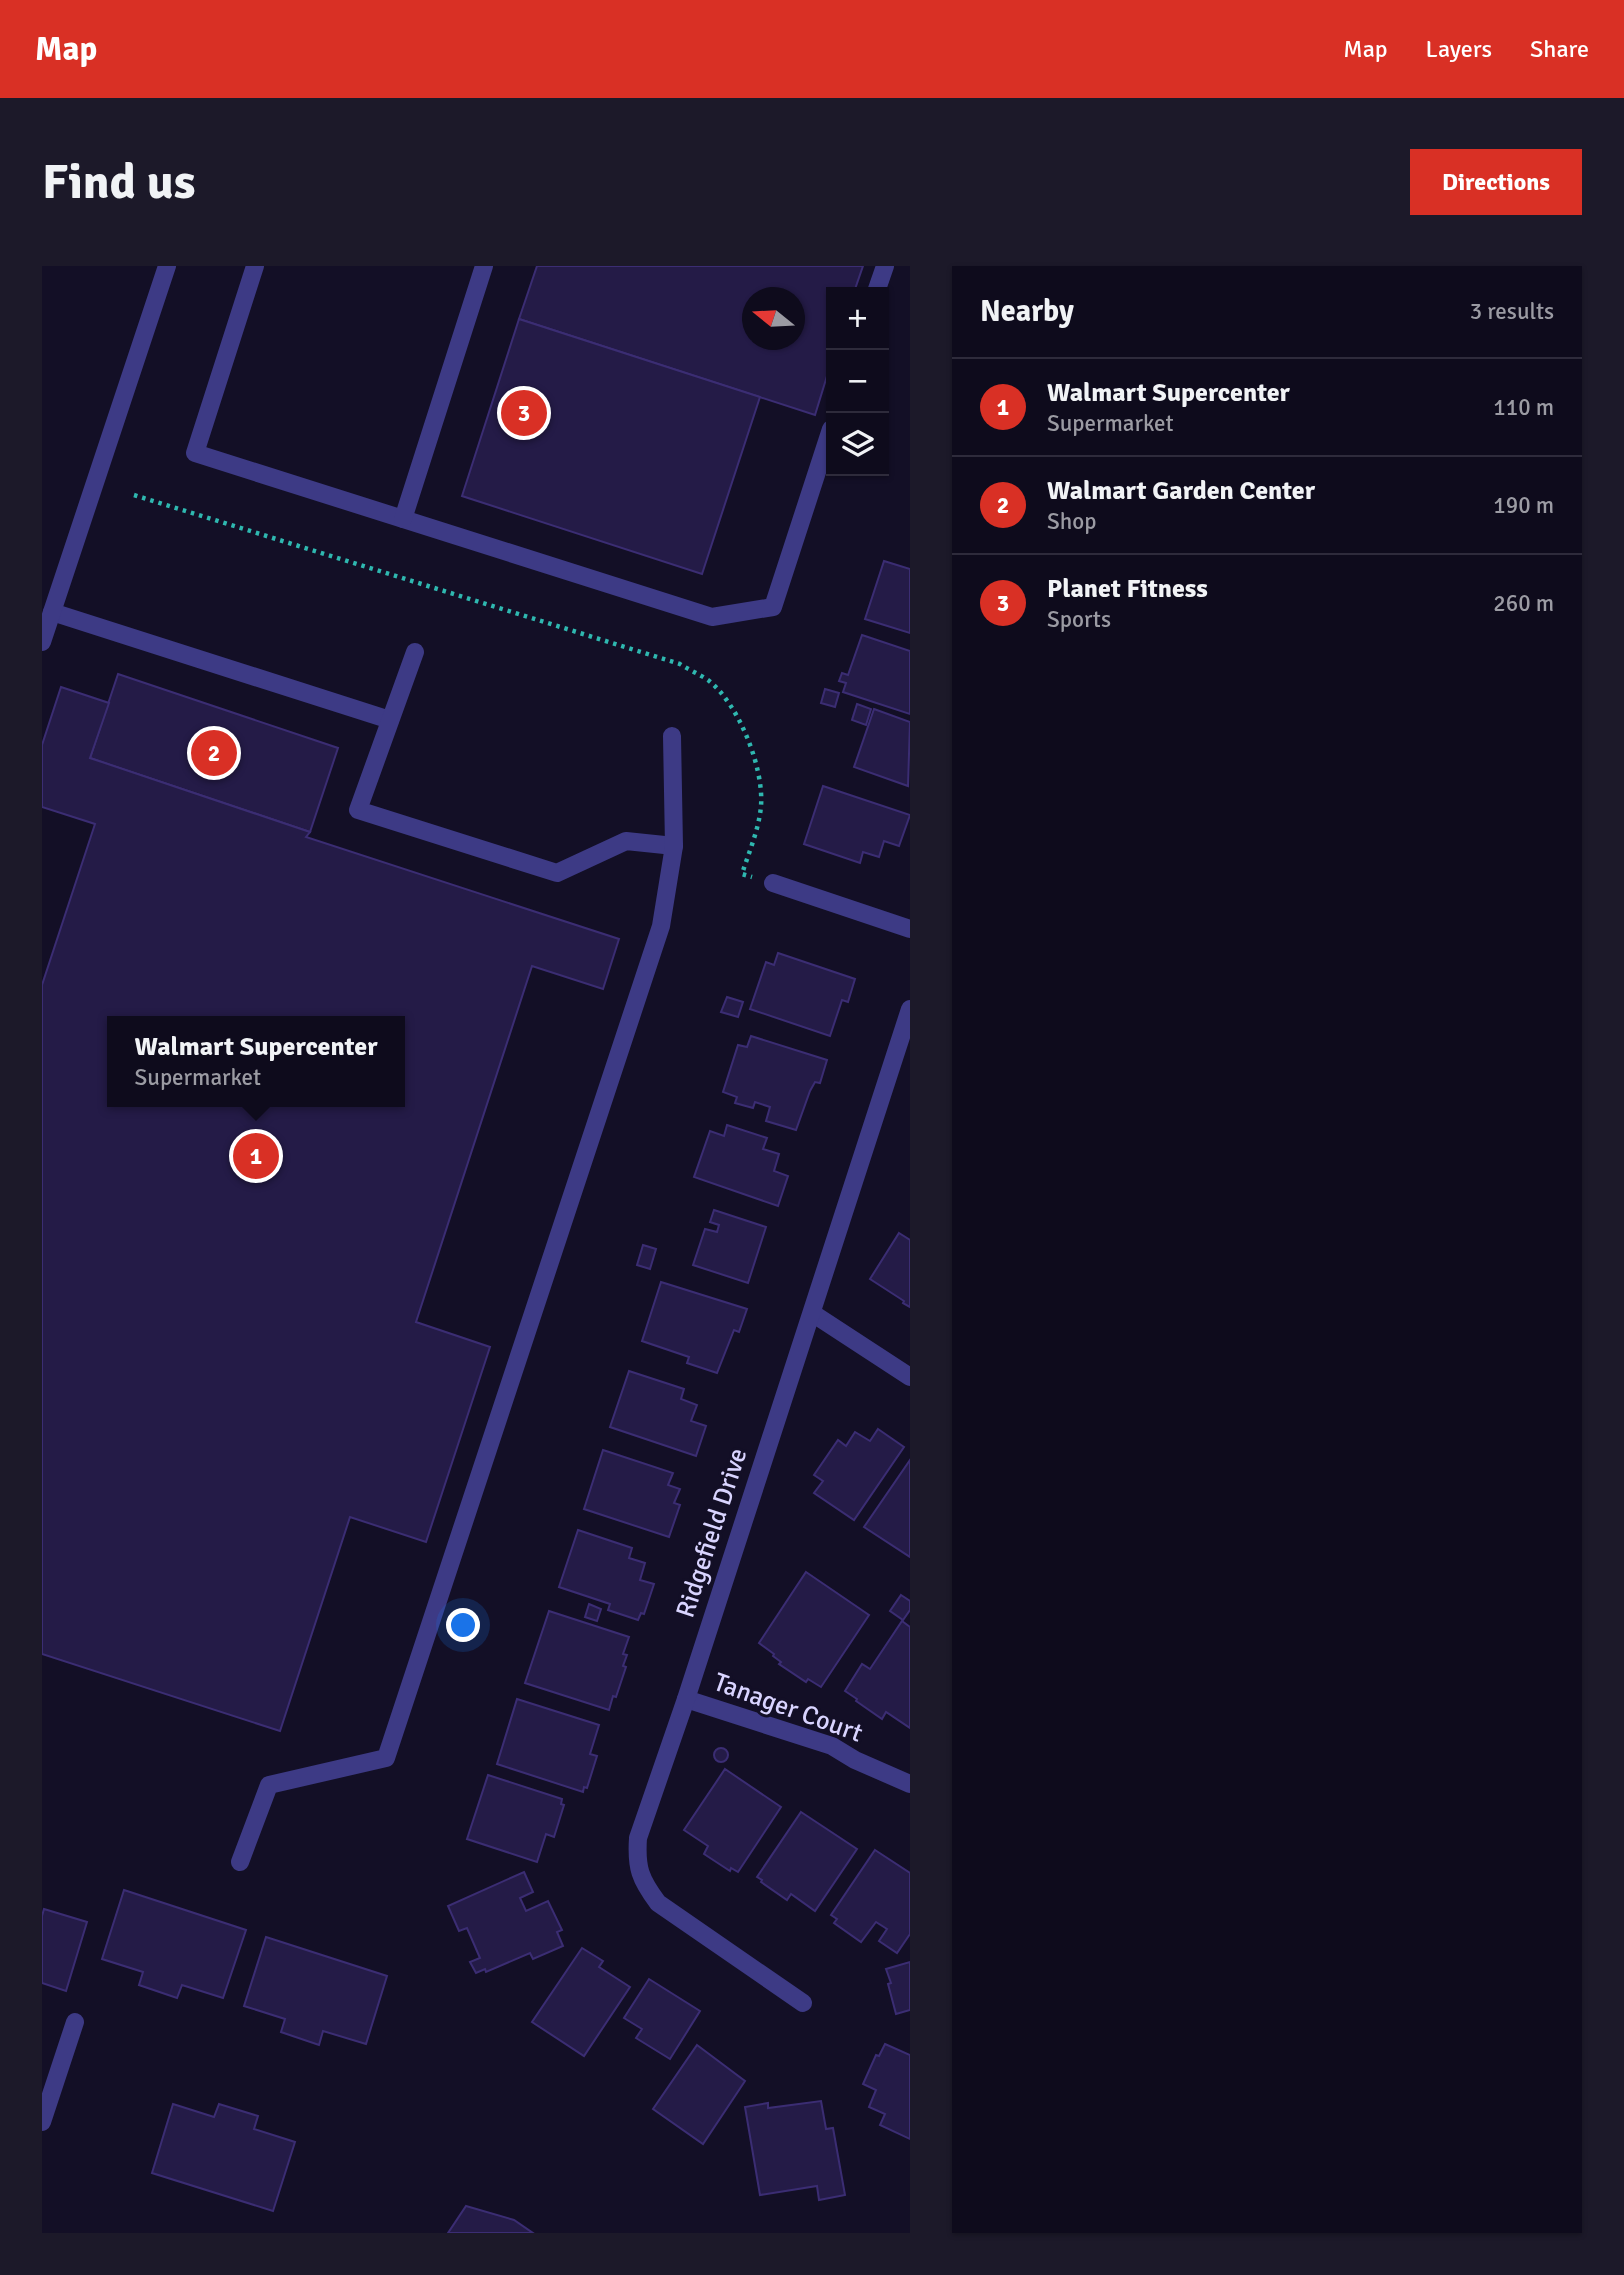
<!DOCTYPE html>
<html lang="en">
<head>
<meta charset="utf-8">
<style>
	:root { --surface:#0e0b1c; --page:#1c1929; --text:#f1f3f6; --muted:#9b9ba3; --line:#2e2b3b; --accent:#d93025 }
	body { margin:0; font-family:Signika,sans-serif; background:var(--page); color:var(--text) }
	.controls { position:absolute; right:21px; top:21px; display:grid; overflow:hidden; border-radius:0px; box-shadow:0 2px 5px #0004 }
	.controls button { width:63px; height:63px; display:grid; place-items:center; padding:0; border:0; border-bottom:2px solid var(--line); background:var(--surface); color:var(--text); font:35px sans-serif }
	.compass { position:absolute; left:700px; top:21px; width:63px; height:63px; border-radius:50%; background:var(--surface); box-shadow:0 2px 5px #0004; rotate:288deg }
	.you { position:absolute; left:422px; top:1360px; width:24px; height:24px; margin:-18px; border:5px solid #fff; border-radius:50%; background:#1a73e8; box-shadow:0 0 0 10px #1a73e833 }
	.badge { display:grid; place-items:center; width:46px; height:46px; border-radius:50%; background:var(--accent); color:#fff; font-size:23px; font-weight:700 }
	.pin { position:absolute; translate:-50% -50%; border:4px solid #fff; box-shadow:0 2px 7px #0006 }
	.popup { position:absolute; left:65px; top:750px; width:298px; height:91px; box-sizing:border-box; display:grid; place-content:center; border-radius:0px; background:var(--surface); filter:drop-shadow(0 2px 5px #0005); font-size:23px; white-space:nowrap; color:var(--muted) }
	.popup b { font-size:26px; color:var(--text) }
	.popup::after { content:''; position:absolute; left:50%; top:100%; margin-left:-14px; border:14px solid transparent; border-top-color:var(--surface) }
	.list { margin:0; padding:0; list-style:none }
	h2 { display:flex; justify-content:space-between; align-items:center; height:91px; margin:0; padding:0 28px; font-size:30px }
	h2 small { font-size:23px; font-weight:400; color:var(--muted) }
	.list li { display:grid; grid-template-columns:46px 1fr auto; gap:21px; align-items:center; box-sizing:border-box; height:98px; padding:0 28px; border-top:2px solid var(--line) }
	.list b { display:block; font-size:26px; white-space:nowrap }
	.list p { margin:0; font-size:23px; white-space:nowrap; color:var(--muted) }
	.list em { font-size:23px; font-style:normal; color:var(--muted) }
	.icon { flex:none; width:38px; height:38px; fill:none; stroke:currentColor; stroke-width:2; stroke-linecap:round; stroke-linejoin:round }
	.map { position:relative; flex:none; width:868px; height:1967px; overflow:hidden; border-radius:0px }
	header { display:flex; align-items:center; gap:42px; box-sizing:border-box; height:98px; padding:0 35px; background:var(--accent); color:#fff }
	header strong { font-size:33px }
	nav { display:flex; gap:38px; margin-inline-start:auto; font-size:24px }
	.intro { display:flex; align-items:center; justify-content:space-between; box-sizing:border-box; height:168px; padding:0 42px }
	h1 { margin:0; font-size:49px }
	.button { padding:18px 32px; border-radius:0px; background:var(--accent); color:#fff; font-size:24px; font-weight:700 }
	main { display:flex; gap:42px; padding:0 42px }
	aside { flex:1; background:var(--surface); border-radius:0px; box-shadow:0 2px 5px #0004 }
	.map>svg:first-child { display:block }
</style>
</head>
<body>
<header>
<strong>Map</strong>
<nav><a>Map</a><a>Layers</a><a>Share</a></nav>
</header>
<div class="intro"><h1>Find us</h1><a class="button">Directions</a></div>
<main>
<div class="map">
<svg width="868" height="1967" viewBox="0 0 868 1967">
	<rect width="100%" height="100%" fill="#130f26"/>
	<g fill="#241b47" stroke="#3b2d73" stroke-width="2" fill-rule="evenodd">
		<path d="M495 0H821L812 26H789V97L773 149 477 53ZM710 32H752V74H710Z"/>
		<path d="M477 53 718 131 660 308 420 230Z"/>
		<path d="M842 295 868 303V367L823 353Z"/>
		<path d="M820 369 868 385V448L801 426 804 417 797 415 800 407 806 409Z"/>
		<path d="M76 408 296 482 268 566 48 492Z"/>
		<path d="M19 421 67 437 48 492 268 566 264 571 577 673 561 723 490 700 374 1056 448 1081 384 1276 308 1251 238 1465 0 1388V719L53 558 0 541V479ZM71 755H358V836H71Z"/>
		<path d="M783 423 797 427 793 441 779 437Z"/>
		<path d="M815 438 829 443 824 459 810 454Z"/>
		<path d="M832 443 868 456 866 520 812 501Z"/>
		<path d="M781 520 868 549 857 580 842 575 837 591 821 586 818 597 762 578Z"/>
		<path d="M736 687 813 713 806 736 800 734 788 770 708 743 724 696 732 699Z"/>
		<path d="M685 731 701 736 696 751 679 746Z"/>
		<path d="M709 770 785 794 778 817 773 816 768 825 754 864 724 855 728 841 713 836 711 842 693 837 695 831 681 826 696 779 705 781Z"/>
		<path d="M685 859 725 872 721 883 737 888 732 905 746 910 736 940 652 911 668 865 682 870Z"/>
		<path d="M672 944 724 961 706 1017 651 999 663 963 675 966 677 959 668 956Z"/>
		<path d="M857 967 868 974V1041L861 1037 862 1035 828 1013Z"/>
		<path d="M601 979 614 983 608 1003 595 999Z"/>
		<path d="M619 1016 705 1043 697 1066 692 1064 675 1107 645 1097 647 1091 600 1075Z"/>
		<path d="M587 1105 642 1123 639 1133 655 1139 649 1155 664 1160 654 1190 568 1161Z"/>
		<path d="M836 1163 862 1181 812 1254 772 1227 781 1215 772 1209 796 1174 804 1180 813 1166 828 1175Z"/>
		<path d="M561 1184 631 1207 626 1219 638 1223 632 1237 638 1239 627 1271 542 1243Z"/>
		<path d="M868 1194V1291L822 1261Z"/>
		<path d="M536 1264 590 1282 587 1292 603 1297 598 1314 612 1318 602 1348 599 1347 596 1354 566 1344 568 1338 517 1321Z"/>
		<path d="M764 1306 827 1349 779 1421 766 1413 764 1416 737 1398 739 1396 731 1390 732 1388 717 1377Z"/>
		<path d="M859 1329 868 1335V1344L861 1354 848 1345Z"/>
		<path d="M547 1338 559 1343 555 1355 543 1351Z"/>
		<path d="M507 1345 587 1371 581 1388 585 1389 581 1400 584 1401 574 1431 571 1430 567 1444 483 1417Z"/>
		<path d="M860 1355 868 1361V1462L844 1446 840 1453 814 1435 815 1433 803 1425 820 1398 828 1403Z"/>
		<path d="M475 1433 557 1459 548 1488 555 1490 545 1522 542 1521 541 1526 455 1498Z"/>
		<circle cx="679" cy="1489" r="7"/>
		<path d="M683 1503 739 1541 696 1606 689 1602 688 1605 662 1588 666 1580 642 1564Z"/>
		<path d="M446 1509 520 1533 519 1538 522 1539 512 1571 504 1568 495 1596 425 1573Z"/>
		<path d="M759 1546 815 1583 773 1645 749 1628 745 1634 719 1616 720 1614 715 1611Z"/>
		<path d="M833 1584 868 1607V1668L855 1687 837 1675 845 1663 834 1656 819 1676 792 1657 795 1653 789 1649Z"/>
		<path d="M482 1606 491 1626 478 1632 484 1645 506 1635 520 1664 515 1666 521 1680 491 1693 488 1687 444 1706 443 1703 434 1707 428 1696 438 1692 425 1662 417 1665 406 1640Z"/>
		<path d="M82 1624 204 1664 181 1732 140 1719 135 1732 97 1719 101 1706 60 1693Z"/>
		<path d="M2 1643 45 1656 24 1725 0 1717V1650Z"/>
		<path d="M224 1671 345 1710 324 1778 281 1765 277 1779 239 1766 243 1753 202 1740Z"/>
		<path d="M540 1682 561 1695 557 1701 588 1721 542 1790 490 1756Z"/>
		<path d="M868 1696V1744L854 1748 846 1718 849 1717 844 1703Z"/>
		<path d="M607 1713 658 1745 628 1793 594 1772 600 1763 582 1752Z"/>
		<path d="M843 1778 868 1789V1873L838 1859 843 1848 827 1841 834 1824 821 1818 834 1789 837 1790Z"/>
		<path d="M655 1779 703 1815 661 1878 611 1843Z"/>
		<path d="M779 1835 784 1863 791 1862 803 1929 777 1934 775 1920 718 1929 703 1841 726 1837V1842Z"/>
		<path d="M131 1838 172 1851 177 1838 216 1850 212 1863 253 1876 231 1945 110 1907Z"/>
		<path d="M424 1940 472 1954 491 1967H406Z"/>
	</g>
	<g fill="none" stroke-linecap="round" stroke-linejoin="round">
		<path stroke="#2fb8b0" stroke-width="4.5" stroke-dasharray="3.5 5" stroke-linecap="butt" d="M92 229 638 398C647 404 657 408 666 414 697 438 722 502 719 540 717 563 707 586 700 608L710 611"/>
		<g stroke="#3d3a85" stroke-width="18">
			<path d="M213 0 153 187 670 351 731 341 789 163"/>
			<path d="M834 26 843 0"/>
			<path d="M361 253 442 0"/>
			<path d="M10 346 348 454"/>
			<path d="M0 376 125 0"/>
			<path d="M373 386 316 544 515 607 584 575 632 580"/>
			<path d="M731 617 868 663"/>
			<path d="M770 1047 868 1111"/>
			<path d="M644 1433 790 1480 813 1494 868 1518"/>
			<path d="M198 1596 227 1519 344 1492 619 660 632 580 630 470"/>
			<path d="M761 1737 616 1637C598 1613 594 1602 596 1572L644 1433 868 743"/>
			<path d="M0 1856 33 1756"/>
		</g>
	</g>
	<g text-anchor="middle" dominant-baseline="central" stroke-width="6" stroke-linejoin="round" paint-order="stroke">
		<g font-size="26" fill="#d9d4ff" stroke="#130f26">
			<text transform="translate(670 1267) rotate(-72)">Ridgefield Drive</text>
			<text transform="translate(746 1442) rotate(20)">Tanager Court</text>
		</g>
	</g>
</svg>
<div class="controls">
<button>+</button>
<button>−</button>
<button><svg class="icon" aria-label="layers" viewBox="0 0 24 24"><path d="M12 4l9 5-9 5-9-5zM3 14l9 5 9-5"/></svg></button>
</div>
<svg class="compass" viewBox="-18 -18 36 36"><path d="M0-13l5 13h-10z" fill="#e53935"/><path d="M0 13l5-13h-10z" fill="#9b9ba3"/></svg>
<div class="you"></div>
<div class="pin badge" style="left:214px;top:890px">1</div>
<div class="popup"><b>Walmart Supercenter</b>Supermarket</div>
<div class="pin badge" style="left:172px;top:487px">2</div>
<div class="pin badge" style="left:482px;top:147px">3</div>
</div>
<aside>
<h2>Nearby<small>3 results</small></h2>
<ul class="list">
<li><span class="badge">1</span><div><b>Walmart Supercenter</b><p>Supermarket</p></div><em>110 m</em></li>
<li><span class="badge">2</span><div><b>Walmart Garden Center</b><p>Shop</p></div><em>190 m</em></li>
<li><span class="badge">3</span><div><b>Planet Fitness</b><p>Sports</p></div><em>260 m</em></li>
</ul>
</aside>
</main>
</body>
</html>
